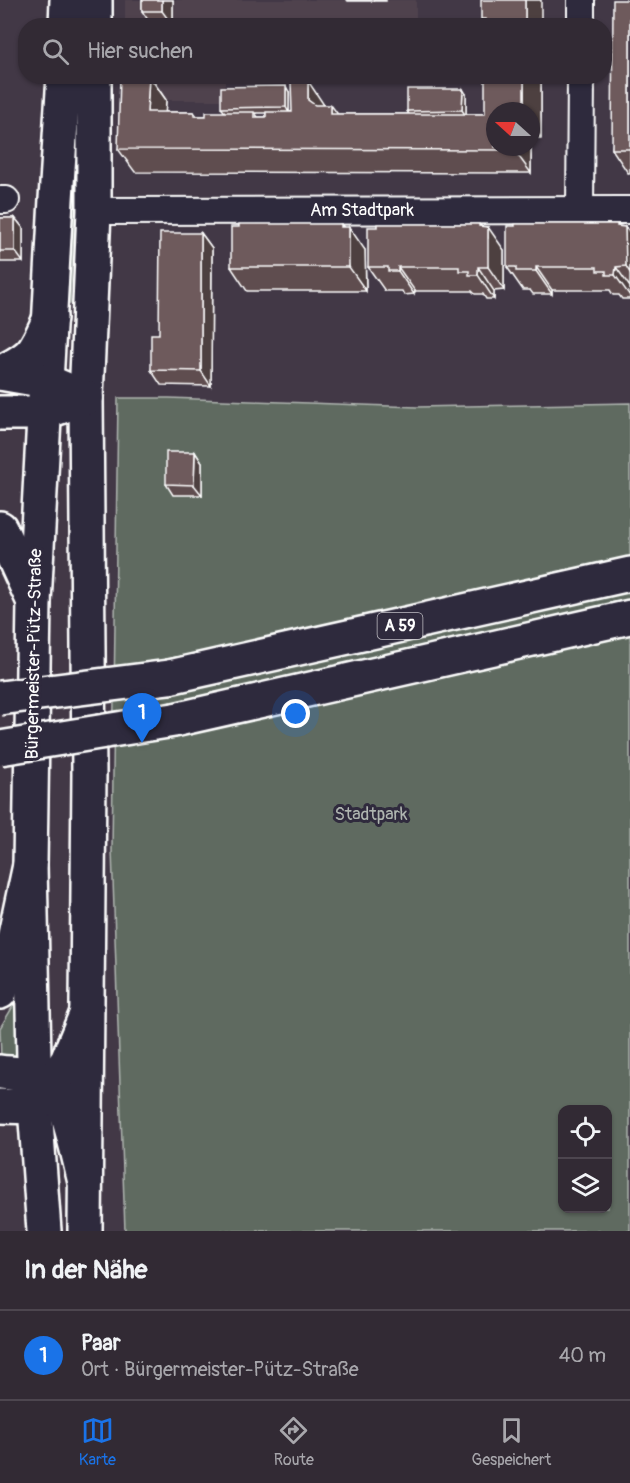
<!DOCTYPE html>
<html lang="de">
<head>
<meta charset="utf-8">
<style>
	:root { --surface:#322a34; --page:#3a323c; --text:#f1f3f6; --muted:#a8a7ac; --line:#4d464f; --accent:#1a73e8 }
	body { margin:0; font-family:Pangolin,sans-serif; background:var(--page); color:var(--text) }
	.controls { position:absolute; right:18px; bottom:18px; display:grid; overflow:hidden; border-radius:12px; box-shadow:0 2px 4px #0004 }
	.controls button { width:54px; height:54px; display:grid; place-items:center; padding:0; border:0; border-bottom:2px solid var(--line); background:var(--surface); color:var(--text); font:30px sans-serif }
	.compass { position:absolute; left:486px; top:102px; width:54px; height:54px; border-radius:50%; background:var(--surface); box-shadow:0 2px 4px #0004; rotate:291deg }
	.you { position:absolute; left:296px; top:714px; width:21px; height:21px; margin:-15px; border:4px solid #fff; border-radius:50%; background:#1a73e8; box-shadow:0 0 0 9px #1a73e833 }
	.badge { display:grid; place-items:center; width:39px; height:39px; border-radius:50%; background:var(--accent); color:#fff; font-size:20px; font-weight:700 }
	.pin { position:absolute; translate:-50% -50px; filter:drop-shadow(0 2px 3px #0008) }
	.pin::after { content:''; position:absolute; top:32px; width:21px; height:18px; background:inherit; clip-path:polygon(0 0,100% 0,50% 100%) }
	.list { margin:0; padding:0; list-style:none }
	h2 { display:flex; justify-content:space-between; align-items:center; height:78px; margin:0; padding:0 24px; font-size:26px }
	h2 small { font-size:20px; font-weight:400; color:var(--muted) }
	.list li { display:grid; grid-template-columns:39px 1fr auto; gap:18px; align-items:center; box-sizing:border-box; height:90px; padding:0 24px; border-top:2px solid var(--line) }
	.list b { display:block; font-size:22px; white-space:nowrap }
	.list p { margin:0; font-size:20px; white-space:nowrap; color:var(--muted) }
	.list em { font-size:20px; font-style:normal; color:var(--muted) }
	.icon { flex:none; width:33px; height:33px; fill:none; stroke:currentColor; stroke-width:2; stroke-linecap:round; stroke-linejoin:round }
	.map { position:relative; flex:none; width:630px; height:1231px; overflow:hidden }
	.search { position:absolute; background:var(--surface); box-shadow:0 2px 4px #0004; left:18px; right:18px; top:18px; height:66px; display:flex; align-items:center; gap:15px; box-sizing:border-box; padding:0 21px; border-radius:24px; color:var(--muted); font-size:22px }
	.sheet { height:168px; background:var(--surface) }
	nav { display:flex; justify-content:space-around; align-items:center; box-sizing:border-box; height:84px; border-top:2px solid var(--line); background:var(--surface); font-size:16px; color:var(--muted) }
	nav a { display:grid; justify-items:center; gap:3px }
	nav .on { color:var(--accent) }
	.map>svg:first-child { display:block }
</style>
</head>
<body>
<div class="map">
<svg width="630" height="1231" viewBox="0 0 630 1231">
	<rect width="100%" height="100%" fill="#423846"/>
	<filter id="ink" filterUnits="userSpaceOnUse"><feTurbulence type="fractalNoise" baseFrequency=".0167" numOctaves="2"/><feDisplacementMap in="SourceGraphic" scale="12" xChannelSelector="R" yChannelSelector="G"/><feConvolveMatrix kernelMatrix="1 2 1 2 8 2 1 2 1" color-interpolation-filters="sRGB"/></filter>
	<g filter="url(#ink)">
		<g fill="#4f424d">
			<path d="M125 0H416V25L125 26Z"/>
			<rect x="125" y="77" width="100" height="23"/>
		</g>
		<g fill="#5f6b61" stroke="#afb5b0" stroke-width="1.5" fill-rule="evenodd">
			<path d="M82 77 70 304H62L69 197Z"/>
			<path d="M118 398H169L417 407 630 403V1231H125L112 850ZM562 1110H608V1208H562Z"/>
			<path d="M15 1003H21V1058H1L0 1028Z"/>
		</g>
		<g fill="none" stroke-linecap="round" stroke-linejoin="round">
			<g stroke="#fff" stroke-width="30">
				<g id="minor">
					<path d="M581 26V0"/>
					<path d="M0 200H6"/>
					<path d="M580 210 581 76"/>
					<path d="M94 211 630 210"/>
				</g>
			</g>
			<g stroke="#fff" stroke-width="38">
				<g id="major">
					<path d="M95 0V26"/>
					<path d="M66 26 67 0"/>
					<path d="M44 1231 35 1107 30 865 34 602 56 199 64 76"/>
					<path d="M85 1231 89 774 86 398 94 211V76"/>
				</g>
			</g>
			<g stroke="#fff" stroke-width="38">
				<g id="highway">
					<path d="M0 373 46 381 86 398"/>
					<path d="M0 373C35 355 34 353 50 318"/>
					<path d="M0 413H43L86 398"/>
					<path d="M0 528 34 602"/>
					<path d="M169 677 630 574"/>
					<path d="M174 720 630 617"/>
					<path d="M0 992 9 963 30 865"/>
					<path d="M0 1072C16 1074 37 1074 51 1084 67 1096 79 1160 85 1182"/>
					<path d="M0 1106 35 1107 67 1061 86 1015"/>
				</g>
			</g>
			<use href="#minor" stroke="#2f2a3d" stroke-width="26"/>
			<use href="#major" stroke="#2f2a3d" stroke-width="33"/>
			<use href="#highway" stroke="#2f2a3d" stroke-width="33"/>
			<g stroke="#fff" stroke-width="38" stroke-linecap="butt">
				<g id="highway-bridge">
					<path d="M0 698 169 677"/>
					<path d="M0 748 174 720"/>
				</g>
			</g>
			<use href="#highway-bridge" stroke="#2f2a3d" stroke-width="33"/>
		</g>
		<g fill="#5f4d4f" stroke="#fff" stroke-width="1.5" fill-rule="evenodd">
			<path d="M142 0H173V26H152L142 11Z"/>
			<path d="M347 0H386V1H348Z"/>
			<path d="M630 0V173H628L612 149Z"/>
			<path d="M150 76 166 100 165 112H194L197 116H206L225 112 221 108 289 92V112L324 105 337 114H409L407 111 466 94V114H485L541 76V138H531V111H495L531 147V173L135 172 118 149ZM255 113H266V117H258Z"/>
			<path d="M0 218H15L23 228V262H0Z"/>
			<path d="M341 224 365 250 366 291H247L231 267Z"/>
			<path d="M481 226 504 250V290L494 291V299H486L483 294H475L472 291H415L414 294 404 295 402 291H385L368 267Z"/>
			<path d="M619 226 625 227 630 233V299H622L619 295H613L610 290H552V294H533L530 290H523L507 267Z"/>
			<path d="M201 233 212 248 211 386 161 385 151 370 159 334Z"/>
			<path d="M195 452 202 463V495H173L166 484Z"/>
		</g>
		<g fill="#4d3f40" stroke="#fff" stroke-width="1.5">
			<path d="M162 0H173V26L162 11Z"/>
			<rect x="525" y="0" width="16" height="26"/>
			<path d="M149 76 166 100 164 136 147 112Z"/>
			<path d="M524 76H541V138L531 124V111H524Z"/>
			<path d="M308 81 324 105V124L308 100Z"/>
			<path d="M286 86 289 92V113L286 107Z"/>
			<path d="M463 89 466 94V116L462 110Z"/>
			<path d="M331 105 348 128 331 114Z"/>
			<path d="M514 147H531V173L514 150Z"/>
			<path d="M15 218 23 228V262L15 251Z"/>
			<path d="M341 224 349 236V227L365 250 366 291 349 267Z"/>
			<path d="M479 224 488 237V227L504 250V290L488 267Z"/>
			<path d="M617 224 625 236V227L630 233V273L626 266Z"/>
			<path d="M201 233 212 248 211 386 201 371Z"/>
			<path d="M398 267 415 291 414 294 398 271Z"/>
			<path d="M478 267 494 291V299L478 275Z"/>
			<path d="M536 267 552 290V294L536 271Z"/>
			<path d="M616 267 630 287V296L615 275Z"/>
			<path d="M195 452 202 463V495L194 485Z"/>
		</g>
		<g fill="#6e5a5c" stroke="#fff" stroke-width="1.5">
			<rect x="142" y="0" width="20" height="11"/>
			<path d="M481 0H525V26H486V19H481Z"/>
			<path d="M613 0H630V149H612Z"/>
			<path d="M120 76H149L147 112H194V116H206V112H254V117H266V112H292L291 81H308V100L315 105H331V114H485V76H524V111H495V147H514V150L118 149Z"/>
			<path d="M286 86V107L221 108V87Z"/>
			<path d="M407 89H463L462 110 407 111Z"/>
			<rect x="0" y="218" width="15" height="33"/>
			<path d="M239 224H341V227H349V267H231V227H239Z"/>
			<path d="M377 224H479V226L488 227V267H478V275H469V271H459V267H398V271H388V267H368V227H377Z"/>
			<path d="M515 224H617V226L625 227 626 266 616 267 615 275H606V271H597V267H536V271H516V267H507V226H515Z"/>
			<path d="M160 233H201V371L151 370V334H159Z"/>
			<path d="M166 452H195L194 485 166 484Z"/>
		</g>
	</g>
	<g text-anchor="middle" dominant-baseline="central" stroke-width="6" stroke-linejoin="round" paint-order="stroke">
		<rect fill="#2f2a3d" stroke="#c1bfc5" stroke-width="1.5" x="377.5" y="613" width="45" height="26" rx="4.5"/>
		<g font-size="16" font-weight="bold" fill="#fff">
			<text x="400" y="626">A 59</text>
		</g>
		<g font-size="18" fill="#fff" stroke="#2f2a3d">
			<text x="362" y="210">Am Stadtpark</text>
			<text transform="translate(34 654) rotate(-89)">Bürgermeister-Pütz-Straße</text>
		</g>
		<g font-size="18" fill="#afb5b0" stroke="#2f2a3d">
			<text x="371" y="814">Stadtpark</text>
		</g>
	</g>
</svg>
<div class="controls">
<button><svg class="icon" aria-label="locate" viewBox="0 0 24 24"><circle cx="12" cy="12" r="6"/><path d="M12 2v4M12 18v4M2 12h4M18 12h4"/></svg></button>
<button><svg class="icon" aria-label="layers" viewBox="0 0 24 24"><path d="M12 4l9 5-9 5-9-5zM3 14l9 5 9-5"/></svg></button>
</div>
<svg class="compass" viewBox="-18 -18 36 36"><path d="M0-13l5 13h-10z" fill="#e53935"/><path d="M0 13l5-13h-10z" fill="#a8a7ac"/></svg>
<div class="you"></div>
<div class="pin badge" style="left:142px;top:743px">1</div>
<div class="search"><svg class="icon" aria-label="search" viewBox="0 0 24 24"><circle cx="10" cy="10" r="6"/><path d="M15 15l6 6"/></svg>Hier suchen</div>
</div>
<section class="sheet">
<h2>In der Nähe<small></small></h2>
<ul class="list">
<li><span class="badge">1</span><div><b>Paar</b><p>Ort · Bürgermeister-Pütz-Straße</p></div><em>40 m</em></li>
</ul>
</section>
<nav>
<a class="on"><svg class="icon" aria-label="map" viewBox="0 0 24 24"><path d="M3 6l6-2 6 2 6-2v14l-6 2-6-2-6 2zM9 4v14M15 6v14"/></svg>Karte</a>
<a><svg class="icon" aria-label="directions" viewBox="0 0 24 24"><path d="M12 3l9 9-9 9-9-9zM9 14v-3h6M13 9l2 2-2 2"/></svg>Route</a>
<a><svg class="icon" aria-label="saved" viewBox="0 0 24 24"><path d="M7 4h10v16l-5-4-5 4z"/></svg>Gespeichert</a>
</nav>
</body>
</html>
